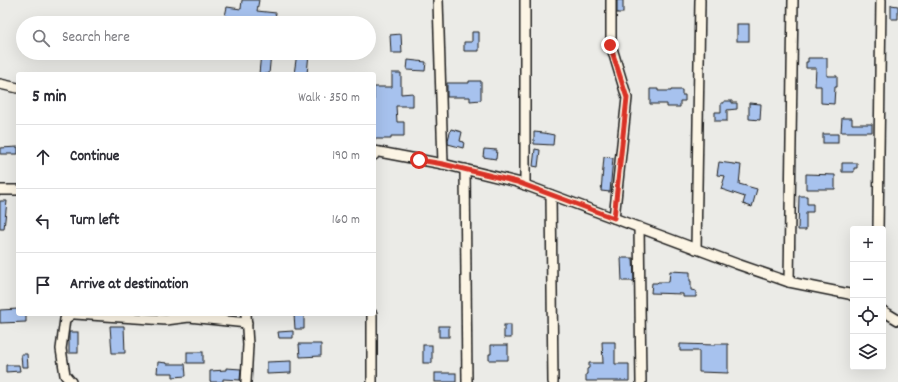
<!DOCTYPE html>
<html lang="en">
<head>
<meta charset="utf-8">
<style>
	:root { --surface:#fff; --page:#f2f2f3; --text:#2b2b33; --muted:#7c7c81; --line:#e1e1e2 }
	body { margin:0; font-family:Dekko,sans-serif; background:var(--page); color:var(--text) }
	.controls { position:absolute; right:12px; bottom:12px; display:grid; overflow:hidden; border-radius:4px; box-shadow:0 4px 16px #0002 }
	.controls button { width:36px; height:36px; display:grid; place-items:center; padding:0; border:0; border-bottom:1px solid var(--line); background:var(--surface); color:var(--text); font:20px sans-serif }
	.stop { position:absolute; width:12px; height:12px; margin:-9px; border:3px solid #d93025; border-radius:50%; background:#fff }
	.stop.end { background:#d93025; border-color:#fff; box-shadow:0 1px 4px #0008 }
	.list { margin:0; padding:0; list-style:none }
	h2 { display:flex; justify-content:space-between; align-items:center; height:52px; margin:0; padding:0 16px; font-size:17px }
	h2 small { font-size:13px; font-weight:400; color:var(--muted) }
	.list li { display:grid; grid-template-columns:26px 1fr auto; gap:12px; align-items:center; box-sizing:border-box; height:64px; padding:0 16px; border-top:1px solid var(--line) }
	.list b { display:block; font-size:15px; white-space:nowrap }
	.list em { font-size:13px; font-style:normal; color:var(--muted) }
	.icon { flex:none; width:22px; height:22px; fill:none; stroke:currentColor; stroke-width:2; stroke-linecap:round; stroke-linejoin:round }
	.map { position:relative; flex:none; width:898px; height:382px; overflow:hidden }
	.search { position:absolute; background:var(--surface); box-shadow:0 4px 16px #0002; left:16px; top:16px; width:360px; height:44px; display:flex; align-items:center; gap:10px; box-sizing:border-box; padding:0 14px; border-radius:22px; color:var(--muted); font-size:15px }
	.panel { position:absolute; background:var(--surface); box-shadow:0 4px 16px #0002; left:16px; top:72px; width:360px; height:244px; border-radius:4px }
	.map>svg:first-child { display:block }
</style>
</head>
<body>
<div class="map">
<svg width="898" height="382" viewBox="0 0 898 382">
	<rect width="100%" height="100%" fill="#ebebe7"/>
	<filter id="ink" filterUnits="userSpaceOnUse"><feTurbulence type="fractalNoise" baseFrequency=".025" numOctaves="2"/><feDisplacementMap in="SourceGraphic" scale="8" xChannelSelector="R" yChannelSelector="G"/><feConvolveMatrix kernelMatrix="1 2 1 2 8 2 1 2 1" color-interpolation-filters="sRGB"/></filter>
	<g filter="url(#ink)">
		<g fill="#a7c2ee" stroke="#1c1c1c">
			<path d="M242 0H259L257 11 276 13 274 23 225 16 227 7 241 9Z"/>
			<rect x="617" y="0" width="6" height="13"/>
			<path d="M891 5 898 6V19H891Z"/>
			<rect x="737" y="24" width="12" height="17"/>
			<path d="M472 32H479V51H464V42H472Z"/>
			<path d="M401 34 402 53H391L390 35Z"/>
			<path d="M261 53H271L269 74H259Z"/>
			<path d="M297 53H309L307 74H294Z"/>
			<path d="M808 58H827V76H837V87H835L834 104 821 103V86H815L816 68H806V62H808Z"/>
			<path d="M408 60 426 62 425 71 407 70Z"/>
			<path d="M392 73H401V94L413 93V106H396L397 122H404V136H391V139H374V87H392Z"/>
			<path d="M469 81H481V100L470 101V97H447V83H469Z"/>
			<path d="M650 89H658V91H671V90H682V95H685V101H680V107H667V104H650Z"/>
			<path d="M724 101H732V103H737V109L727 110V121H715V112H721V103H724Z"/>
			<path d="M749 103 761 104 760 120 749 119Z"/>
			<path d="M842 118H852V124H872V132H841Z"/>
			<path d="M451 129 462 132 460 141 464 142 463 148 448 144V140Z"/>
			<path d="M534 132 544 133 554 135 553 145 534 144Z"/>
			<rect x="823" y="134" width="15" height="9"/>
			<path d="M18 147V154H0V148Z"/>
			<path d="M484 149 497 150 496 159 483 157Z"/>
			<path d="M535 149 540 150 538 167 533 166Z"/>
			<path d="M604 157 613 158 610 192 601 191Z"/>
			<path d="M719 162 741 165 739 184 757 189 752 207 743 204 745 197 721 189 725 176 717 175Z"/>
			<path d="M842 163H857V168H854V172H842Z"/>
			<path d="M806 174 835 175V189H806Z"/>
			<path d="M799 196H807V204H813V212H806V230H798Z"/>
			<path d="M0 201H7L4 229H0Z"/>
			<path d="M621 258H633L634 281H622Z"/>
			<path d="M670 271 690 272V281H691V290L696 291V297H683V294L651 293 652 283H657L658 282H669Z"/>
			<path d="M18 309V314H26V322L0 323V310Z"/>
			<path d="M294 314H304V329H295Z"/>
			<rect x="504" y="325" width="7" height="13"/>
			<path d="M110 326H124L125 353H112Z"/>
			<rect x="439" y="326" width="10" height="11"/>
			<path d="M293 331V338H279L278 332Z"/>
			<rect x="69" y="332" width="9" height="21"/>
			<path d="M602 342H615V364H629V381H586V374H587V369L589 368V363H603Z"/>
			<path d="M299 344H321V356L300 357Z"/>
			<path d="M680 344 715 345V344H728V373L699 372V351H680Z"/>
			<rect x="423" y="345" width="9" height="18"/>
			<path d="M491 345H508V360H489V354H491Z"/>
			<rect x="187" y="352" width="16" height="11"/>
			<path d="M21 354H27L28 367H22Z"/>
			<path d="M291 361V373L267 374V362Z"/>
			<path d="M158 362 167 363V364H185L186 376 173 377V373H157Z"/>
			<path d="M6 365H19L20 371 6 372Z"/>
			<path d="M226 368 241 369 240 380 223 379V382H210V371L226 370Z"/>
			<rect x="435" y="373" width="21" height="9"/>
		</g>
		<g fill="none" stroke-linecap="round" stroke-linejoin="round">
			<g stroke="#1c1c1c" stroke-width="12">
				<g id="minor">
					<path d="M438 0 443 164"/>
					<path d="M525 0V185"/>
					<path d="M611 0V45L627 98 614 218"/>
					<path d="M0 84 18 88"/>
					<path d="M374 155V151L443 164 517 182 737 264 789 282 849 294 853 296"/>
					<path d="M465 169 467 382"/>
					<path d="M0 190H18"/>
					<path d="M551 195 553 382"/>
					<path d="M639 227 641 382"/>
					<path d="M878 229 881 0"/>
					<path d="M696 249 700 0"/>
					<path d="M789 282 793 0"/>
					<path d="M883 311 898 320"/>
					<path d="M75 314 166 320 189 317 247 323"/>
					<path d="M71 382 65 375 61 349 65 319 72 314"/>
					<path d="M246 382 248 345 246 314"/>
					<path d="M372 382V314"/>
				</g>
			</g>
			<use href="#minor" stroke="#fcf5e5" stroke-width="9"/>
		</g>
	</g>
	<g fill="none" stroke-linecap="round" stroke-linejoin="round" filter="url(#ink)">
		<path stroke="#d93025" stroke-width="5" d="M419 160 443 164 517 182 614 218 627 98 610 45"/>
	</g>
</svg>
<div class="controls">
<button>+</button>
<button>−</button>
<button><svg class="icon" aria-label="locate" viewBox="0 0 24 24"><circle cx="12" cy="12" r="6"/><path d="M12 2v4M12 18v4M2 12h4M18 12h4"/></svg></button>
<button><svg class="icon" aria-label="layers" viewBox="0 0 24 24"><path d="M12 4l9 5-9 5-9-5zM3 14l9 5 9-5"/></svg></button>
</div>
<div class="stop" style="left:419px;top:160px"></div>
<div class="stop end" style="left:610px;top:45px"></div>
<div class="search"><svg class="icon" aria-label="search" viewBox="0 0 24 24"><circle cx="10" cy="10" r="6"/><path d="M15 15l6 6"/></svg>Search here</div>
<section class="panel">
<h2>5 min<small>Walk · 350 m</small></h2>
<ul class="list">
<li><svg class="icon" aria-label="ahead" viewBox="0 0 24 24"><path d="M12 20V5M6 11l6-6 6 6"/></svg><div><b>Continue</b></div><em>190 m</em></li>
<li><svg class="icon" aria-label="left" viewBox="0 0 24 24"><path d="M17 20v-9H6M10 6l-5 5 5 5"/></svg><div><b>Turn left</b></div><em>160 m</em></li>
<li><svg class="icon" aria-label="arrive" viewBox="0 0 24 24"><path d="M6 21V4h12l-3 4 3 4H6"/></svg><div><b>Arrive at destination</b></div></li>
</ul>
</section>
</div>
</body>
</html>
